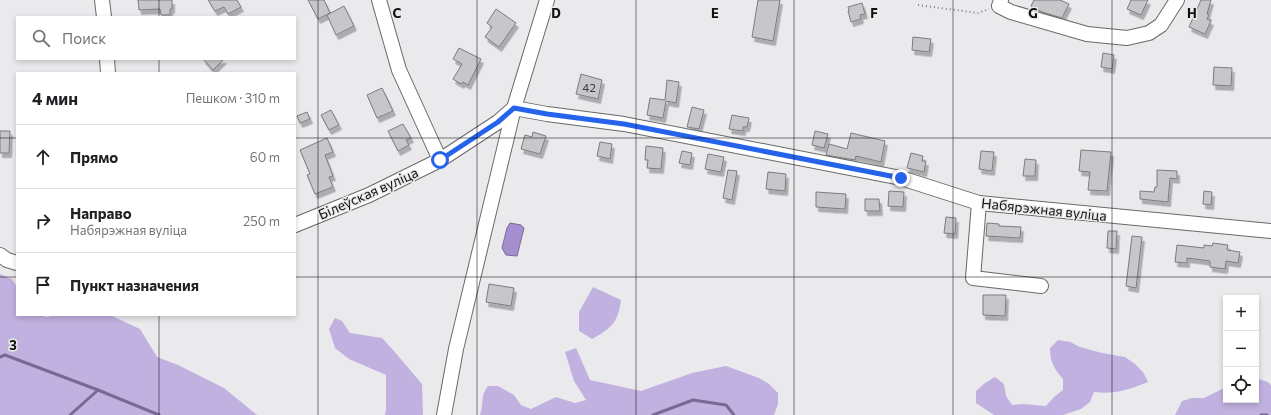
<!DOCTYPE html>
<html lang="ru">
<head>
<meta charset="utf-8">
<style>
	:root { --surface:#fff; --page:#f6f6f6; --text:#202124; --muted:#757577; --line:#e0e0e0 }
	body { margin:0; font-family:Commissioner,sans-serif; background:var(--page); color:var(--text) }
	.controls { position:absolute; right:12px; bottom:12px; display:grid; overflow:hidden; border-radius:0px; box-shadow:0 2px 6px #0003 }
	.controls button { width:36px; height:36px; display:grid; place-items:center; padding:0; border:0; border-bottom:1px solid var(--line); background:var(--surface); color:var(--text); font:20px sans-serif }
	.stop { position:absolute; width:12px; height:12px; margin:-9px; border:3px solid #2563eb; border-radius:50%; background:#fff }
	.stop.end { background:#2563eb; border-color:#fff; box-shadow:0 1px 4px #0008 }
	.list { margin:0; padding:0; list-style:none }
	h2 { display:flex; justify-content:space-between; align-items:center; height:52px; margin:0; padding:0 16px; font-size:17px }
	h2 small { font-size:13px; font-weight:400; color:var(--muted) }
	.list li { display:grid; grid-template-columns:26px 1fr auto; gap:12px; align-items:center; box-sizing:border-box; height:64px; padding:0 16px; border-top:1px solid var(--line) }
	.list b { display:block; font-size:15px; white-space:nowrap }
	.list p { margin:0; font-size:13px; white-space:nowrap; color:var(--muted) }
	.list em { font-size:13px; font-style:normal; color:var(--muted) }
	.icon { flex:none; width:22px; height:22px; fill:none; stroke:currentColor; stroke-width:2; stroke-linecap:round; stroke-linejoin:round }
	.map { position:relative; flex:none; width:1271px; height:415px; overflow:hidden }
	.search { position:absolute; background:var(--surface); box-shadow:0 2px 6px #0003; left:16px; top:16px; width:280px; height:44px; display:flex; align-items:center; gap:10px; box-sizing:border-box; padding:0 14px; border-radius:0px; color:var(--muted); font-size:15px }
	.panel { position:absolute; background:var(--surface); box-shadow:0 2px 6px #0003; left:16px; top:72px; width:280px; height:244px; border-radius:0px }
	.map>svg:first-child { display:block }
</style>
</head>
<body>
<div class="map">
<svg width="1271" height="415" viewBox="0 0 1271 415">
	<defs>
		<filter id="shadow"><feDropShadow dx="2.5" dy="4.5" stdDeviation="0" flood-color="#0004"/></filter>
	</defs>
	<rect width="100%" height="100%" fill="#eae9ec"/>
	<g fill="#c1b1e0">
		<path d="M0 274 12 279 17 287V315H37L47 317 57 315H110L140 329 157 357 178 365 224 388 257 415H0Z"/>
		<path d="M593 287 621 300C618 322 612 328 592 339L579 331V312Z"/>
		<path d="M335 318 342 321 350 333 382 338 393 350 422 384 423 415H385L386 410V375L349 359 335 348 329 329Z"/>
		<path d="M1058 340 1070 342 1080 347 1102 353 1125 357 1135 364 1143 372 1148 382C1131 389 1113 395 1094 392L1090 402 1081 409 1063 415H994L976 403V391L985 383 995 377 1004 384 1006 396 1012 405 1023 404 1046 406 1054 397 1063 390V379C1054 368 1050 363 1050 348Z"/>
		<path d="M576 348 590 380 641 391 692 373 726 366 759 378 769 384 778 393V404L774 415H480C484 403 480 396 488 386H498L514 395 521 405 531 409 556 397 575 403 586 400 574 381 565 352Z"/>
		<path d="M1256 378 1268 382 1271 385V415H1175L1182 401 1192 398H1204L1226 387V400H1256Z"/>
	</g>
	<path fill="#a68fcf" stroke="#7a6996" d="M510 223 521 225 524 228 517 256 506 255 502 248 507 228Z"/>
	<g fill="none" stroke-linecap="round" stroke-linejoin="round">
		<g stroke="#7a6996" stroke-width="3">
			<path d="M0 357 5 355 98 390"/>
			<path d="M70 415 98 390 159 415"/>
			<path d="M653 415 693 400 726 405 734 415"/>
			<path d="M1261 415H1267"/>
		</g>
	</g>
	<g fill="#c7c6c9" stroke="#7c7b7e" filter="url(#shadow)">
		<path d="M138 0H172V9H170V15H161L160 9 139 10Z"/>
		<path d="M208 0H237L241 7 228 14 224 7 215 11Z"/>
		<path d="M308 0H324L330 13 318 19Z"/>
		<path d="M758 0H780L773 41 752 37Z"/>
		<path d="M1034 0H1060L1069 4 1062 18 1042 12 1031 6Z"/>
		<path d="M1131 0H1148L1141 15 1127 9Z"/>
		<path d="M1201 0H1211L1207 14 1209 15 1207 19 1211 21 1205 34 1189 27Z"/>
		<path d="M862 3 865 14 860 15 861 19 851 22 848 11H849L848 7Z"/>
		<path d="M344 6 354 26 336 35 327 15Z"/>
		<path d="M496 9 516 23 499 47 485 37 492 27 487 23Z"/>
		<path d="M913 37 931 39 929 52 912 50Z"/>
		<path d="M459 48 481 59 468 85 463 82 461 84 453 79 462 64 453 59Z"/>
		<path d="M1103 53 1114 55 1112 69 1101 67Z"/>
		<path d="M203 59H224L213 70Z"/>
		<path d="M1214 67 1232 68 1231 86 1213 85Z"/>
		<path d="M581 74 602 80 598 99 576 94Z"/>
		<path d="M667 80 679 82 676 103 666 101 663 118 647 115 650 98 665 100Z"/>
		<path d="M382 88 393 111 377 118 367 95Z"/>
		<path d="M692 107 704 110 699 129 687 127Z"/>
		<path d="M331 110 339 125 329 130 321 115Z"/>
		<path d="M307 112 310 119 300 123 297 116Z"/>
		<path d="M732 115 749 118 747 127H743V131L729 129Z"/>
		<path d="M403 124 411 138 406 140 409 145 398 151 388 131Z"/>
		<path d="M0 131H10L9 153H0Z"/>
		<path d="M815 131 828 134 824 148 812 145Z"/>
		<path d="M533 132 546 136 540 154 521 149 525 135 532 137Z"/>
		<path d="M851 133 885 141 881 162 856 156 855 160 826 155 829 144 847 149Z"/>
		<path d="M327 138 333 152 325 155 333 176 329 177 333 187 315 194 307 175 310 174 300 150Z"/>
		<path d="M600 142 612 144 610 159 597 156Z"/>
		<path d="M646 146 663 148 661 169 647 168 648 160H645Z"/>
		<path d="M1081 150 1111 152 1107 191 1088 190 1090 172 1079 171Z"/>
		<path d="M682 151 692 153 690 165 679 163Z"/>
		<path d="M981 151 994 152 992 171 979 169Z"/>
		<path d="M911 153 923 156 922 161H926L924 172 907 168Z"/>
		<path d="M708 154 724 157 721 172 705 169Z"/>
		<path d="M1025 159 1036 160 1035 176H1023Z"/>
		<path d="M728 170 737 171 732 200 723 198Z"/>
		<path d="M1157 170 1177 171V179L1170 178 1168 202 1140 199V191L1154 192 1155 187H1157Z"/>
		<path d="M768 172 786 174 785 191 766 189Z"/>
		<path d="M889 191 904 192 903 207 888 206Z"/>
		<path d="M1204 191 1212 192 1211 205 1203 204Z"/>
		<path d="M816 192 846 194 845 209 816 207Z"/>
		<path d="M865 199H879L880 211H865Z"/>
		<path d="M946 217 956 218 955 234 944 233Z"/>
		<path d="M987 223 999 224V226L1021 227 1020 238 986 236Z"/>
		<path d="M1108 231H1117L1116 249 1107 248Z"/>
		<path d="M1132 236 1142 237 1136 288 1126 286Z"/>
		<path d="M1213 243 1228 245 1227 250 1240 252 1238 263 1226 261 1225 269 1210 267V261L1187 258V263L1175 262 1177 245 1204 248V245L1212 246Z"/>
		<path d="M489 284 514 288 511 306 486 302Z"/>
		<path d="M983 295H1006L1005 316 983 315Z"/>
	</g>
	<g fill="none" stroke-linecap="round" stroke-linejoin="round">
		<g stroke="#69696b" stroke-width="16">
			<g id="minor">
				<path d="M102 0 104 17"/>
				<path d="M379 0 399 70 440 160"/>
				<path d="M1001 0 999 6 1011 12 1087 34 1127 38 1149 33 1161 25 1177 0"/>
				<path d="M107 59 108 73"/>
				<path d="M514 108 547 114 624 124 901 178 979 203 1271 231"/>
				<path d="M979 203 973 278 1041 286"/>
				<path d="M295 225 369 195 440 160 498 122 514 108"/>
				<path d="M0 255 7 260 17 263"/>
				<path d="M444 415 456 349 514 108 547 0"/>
			</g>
		</g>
		<path stroke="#7e7d7f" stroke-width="2" stroke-dasharray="1 3" stroke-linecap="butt" d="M918 5 978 13 989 9"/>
		<use href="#minor" stroke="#fff" stroke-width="14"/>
	</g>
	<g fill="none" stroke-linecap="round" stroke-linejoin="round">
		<path stroke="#2563eb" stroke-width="5" d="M440 160 498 122 514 108 547 114 624 124 901 178"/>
	</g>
	<path fill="none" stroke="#121112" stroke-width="1" stroke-opacity="0.55" d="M159 0V17M318 0V415M477 0V415M636 0V415M794 0V415M953 0V415M1112 0V415M159 59V73M0 138H17M295 138H1271M0 277H17M295 277H1271M159 315V415"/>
	<g text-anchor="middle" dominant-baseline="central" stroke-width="3" stroke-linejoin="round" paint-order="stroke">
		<g font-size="12" fill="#3f3e40">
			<text x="589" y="87">42</text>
		</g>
		<g font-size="14" fill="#121112" stroke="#eae9ec">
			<text transform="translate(368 193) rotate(-24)">Білеўская вуліца</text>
			<text transform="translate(1044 209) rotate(6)">Набярэжная вуліца</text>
		</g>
	</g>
	<g font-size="13" text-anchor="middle" font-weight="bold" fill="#121112" stroke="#eae9ec" stroke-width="3" stroke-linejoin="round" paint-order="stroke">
		<text x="397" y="18">C</text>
		<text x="556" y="18">D</text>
		<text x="715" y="18">E</text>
		<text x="874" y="18">F</text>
		<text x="1033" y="18">G</text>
		<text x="1192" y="18">H</text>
		<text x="13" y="350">3</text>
	</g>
</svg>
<div class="controls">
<button>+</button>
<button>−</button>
<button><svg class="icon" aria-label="locate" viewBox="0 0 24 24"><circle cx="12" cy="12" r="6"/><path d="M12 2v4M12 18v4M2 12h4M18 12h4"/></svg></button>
</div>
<div class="stop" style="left:440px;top:160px"></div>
<div class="stop end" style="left:901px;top:178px"></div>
<div class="search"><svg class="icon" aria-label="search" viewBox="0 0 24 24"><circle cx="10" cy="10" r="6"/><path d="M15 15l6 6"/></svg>Поиск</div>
<section class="panel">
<h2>4 мин<small>Пешком · 310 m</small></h2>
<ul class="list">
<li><svg class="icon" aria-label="ahead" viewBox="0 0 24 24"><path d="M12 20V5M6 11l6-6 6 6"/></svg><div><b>Прямо</b></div><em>60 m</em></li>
<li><svg class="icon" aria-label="right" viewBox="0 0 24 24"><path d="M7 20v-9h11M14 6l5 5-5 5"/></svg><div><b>Направо</b><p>Набярэжная вуліца</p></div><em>250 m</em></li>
<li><svg class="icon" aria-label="arrive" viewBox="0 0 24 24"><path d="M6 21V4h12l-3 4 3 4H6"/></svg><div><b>Пункт назначения</b></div></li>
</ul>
</section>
</div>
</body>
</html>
